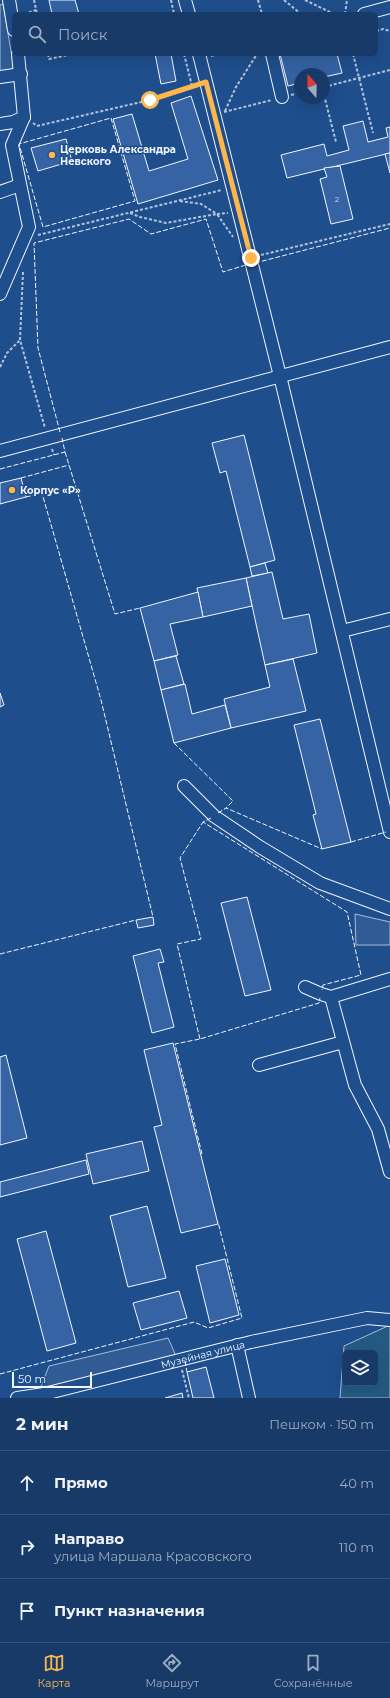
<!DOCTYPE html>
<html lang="ru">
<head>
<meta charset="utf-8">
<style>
	:root { --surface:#173a69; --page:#20416f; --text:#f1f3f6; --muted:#9eadc0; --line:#36547d; --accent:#ffb74d }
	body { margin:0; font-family:Montserrat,sans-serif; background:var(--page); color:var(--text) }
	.controls { position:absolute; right:12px; bottom:12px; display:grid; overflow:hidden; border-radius:6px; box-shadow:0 4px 16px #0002 }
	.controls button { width:36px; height:36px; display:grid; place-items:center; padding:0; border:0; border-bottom:1px solid var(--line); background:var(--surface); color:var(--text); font:20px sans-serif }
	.compass { position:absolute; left:294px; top:68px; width:36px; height:36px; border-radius:50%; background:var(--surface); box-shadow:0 4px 16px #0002; rotate:340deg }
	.scale { position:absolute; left:12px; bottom:10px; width:80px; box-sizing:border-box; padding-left:4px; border:2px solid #f2f6ff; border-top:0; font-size:11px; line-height:14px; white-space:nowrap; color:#f2f6ff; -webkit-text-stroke:3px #1f4e8c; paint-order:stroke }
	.stop { position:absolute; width:12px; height:12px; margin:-9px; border:3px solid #ffb74d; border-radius:50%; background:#fff }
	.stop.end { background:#ffb74d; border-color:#fff; box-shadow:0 1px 4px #0008 }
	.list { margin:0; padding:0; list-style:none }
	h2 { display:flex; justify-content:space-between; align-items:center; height:52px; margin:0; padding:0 16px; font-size:17px }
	h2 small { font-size:13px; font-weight:400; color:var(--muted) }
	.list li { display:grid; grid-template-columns:26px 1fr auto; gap:12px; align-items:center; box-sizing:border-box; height:64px; padding:0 16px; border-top:1px solid var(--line) }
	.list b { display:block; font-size:15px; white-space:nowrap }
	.list p { margin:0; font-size:13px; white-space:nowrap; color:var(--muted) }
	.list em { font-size:13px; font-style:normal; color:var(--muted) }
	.icon { flex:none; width:22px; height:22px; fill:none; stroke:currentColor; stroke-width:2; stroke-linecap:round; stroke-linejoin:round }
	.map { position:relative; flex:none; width:390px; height:1398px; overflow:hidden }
	.search { position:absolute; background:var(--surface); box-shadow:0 4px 16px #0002; left:12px; right:12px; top:12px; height:44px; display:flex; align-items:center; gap:10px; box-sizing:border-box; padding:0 14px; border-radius:6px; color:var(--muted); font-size:15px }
	.sheet { height:244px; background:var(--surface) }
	nav { display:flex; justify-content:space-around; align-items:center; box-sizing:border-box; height:56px; border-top:1px solid var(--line); background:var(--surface); font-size:11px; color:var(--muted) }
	nav a { display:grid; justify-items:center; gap:2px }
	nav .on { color:var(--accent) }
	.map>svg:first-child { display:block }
</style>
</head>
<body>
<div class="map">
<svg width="390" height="1398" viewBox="0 0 390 1398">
	<rect width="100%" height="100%" fill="#1f4e8c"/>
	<path fill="#245a82" stroke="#a8bbd7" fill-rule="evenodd" d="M390 1325V1398H340L344 1346ZM345 1353H375V1383H345Z"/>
	<g fill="#305b95" stroke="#a8bbd7">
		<path d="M3 4 15 75 0 77V5Z"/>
		<path d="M355 914 390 922V945H356Z"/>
		<path d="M168 1338 176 1356 40 1389 49 1366Z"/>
	</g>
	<g fill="#3563a3" stroke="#f2f6ff">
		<path d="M49 0H75L79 14H52Z"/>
		<path d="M155 54H171L176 81 161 84Z"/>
		<path d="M280 54H337L342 73 324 77V74H300V83L288 86Z"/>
		<path d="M191 96 218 180 138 204 113 119 132 114 149 171 188 159 171 103Z"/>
		<path d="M363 121 368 142 388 137 386 128 390 127V153L287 178 281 155 324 144 327 156 349 150 343 126Z"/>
		<path d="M66 139 72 161 38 171 31 148Z"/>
		<path d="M390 153V173L385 154Z"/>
		<path d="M340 166 353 219 331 224 320 179 327 177 324 168Z"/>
		<path d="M244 435 275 560 250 567 226 471 220 473 212 443Z"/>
		<path d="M21 478 26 497 0 504V483Z"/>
		<path d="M265 563 268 573 252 576 250 567Z"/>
		<path d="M272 572 283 619 309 614 317 653 265 665 246 578Z"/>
		<path d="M246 578 252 606 203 617 197 588Z"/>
		<path d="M198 592 203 617 170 624 178 655 154 661 140 608Z"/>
		<path d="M176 656 184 684 161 690 154 661Z"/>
		<path d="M293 659 306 711 231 728 224 699 270 687 265 665Z"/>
		<path d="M185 684 192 714 225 705 231 728 174 743 161 690Z"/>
		<path d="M0 693 4 705 0 707Z"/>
		<path d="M320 719 351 842 322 849 313 815 316 814 294 725Z"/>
		<path d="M247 897 271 990 245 996 221 903Z"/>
		<path d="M153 917 154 925 138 928 136 920Z"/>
		<path d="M160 949 164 962 158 963 174 1027 152 1033 133 956Z"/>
		<path d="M173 1043 218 1224 181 1233 154 1127 162 1125 144 1050Z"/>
		<path d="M6 1055 27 1138 0 1145V1057Z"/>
		<path d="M142 1141 149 1171 93 1184 86 1154Z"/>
		<path d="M86 1160 89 1174 0 1197V1182Z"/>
		<path d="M147 1206 166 1278 128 1287 110 1216Z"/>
		<path d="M46 1231 76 1343 47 1351 17 1239Z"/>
		<path d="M225 1259 239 1315 210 1323 196 1266Z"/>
		<path d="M179 1291 187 1318 141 1330 133 1303Z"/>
		<path d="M206 1367 214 1398H193L187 1372Z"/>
		<path d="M182 1393 183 1398H165Z"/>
	</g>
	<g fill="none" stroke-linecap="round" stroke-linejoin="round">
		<g stroke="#f2f6ff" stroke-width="14">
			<g id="minor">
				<path d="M9 0 14 30"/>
				<path d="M185 0 189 14"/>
				<path d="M364 14 390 7"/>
				<path d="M199 54 280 376 390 832"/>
				<path d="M272 54 282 97"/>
				<path d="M0 77 21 74"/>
				<path d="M0 124 13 122 24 117 18 54"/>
				<path d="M0 192 20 185"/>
				<path d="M0 294 29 227 12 145 24 117"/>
				<path d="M0 451 390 347"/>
				<path d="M342 631 390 619"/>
				<path d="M184 786 214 816 260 847 320 883 390 909"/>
				<path d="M305 987 321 994 331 997 390 979"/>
				<path d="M331 997 355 1085 378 1129 390 1172"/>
				<path d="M259 1065 343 1042"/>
				<path d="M237 1345 249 1398"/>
				<path id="s1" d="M17 1398 44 1394 251 1342 367 1318 390 1320"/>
			</g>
		</g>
		<g stroke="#b3c4dc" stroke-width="2" stroke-dasharray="3 2" stroke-linecap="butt">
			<path d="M34 0 37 14"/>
			<path d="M171 0 174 14"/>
			<path d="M258 0 262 14"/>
			<path d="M284 0 301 14"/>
			<path d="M305 0 334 14"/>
			<path d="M24 14 36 10"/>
			<path d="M345 14 347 0"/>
			<path d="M376 31 383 29 390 31"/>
			<path d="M48 54 49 59 73 54"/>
			<path d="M184 54 192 86"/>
			<path d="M353 54 373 133"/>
			<path d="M211 56 220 54"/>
			<path d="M324 87 390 70"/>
			<path d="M291 95 300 93"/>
			<path d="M324 95 336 142"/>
			<path d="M225 111 236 87 257 54"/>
			<path d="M224 112 272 100"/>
			<path d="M33 123 37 126 150 100 196 85"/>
			<path d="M180 201 201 204 217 214 228 213"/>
			<path d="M130 213 140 217 166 223 217 214 233 237"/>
			<path d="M38 235 222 190"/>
			<path d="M261 255 390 224"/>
			<path d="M23 272 20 340 45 428"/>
			<path d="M0 367 7 353 20 340"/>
			<path d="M52 449 54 455"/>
			<path d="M182 1370 189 1398"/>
		</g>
		<use href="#minor" stroke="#1f4e8c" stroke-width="12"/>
		<g stroke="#f2f6ff" stroke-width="1" stroke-dasharray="5 2" stroke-linecap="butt">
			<path d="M111 118 135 201 43 227 19 144Z"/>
			<path d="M255 263 390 228"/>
			<path d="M60 432 38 348 34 243 129 219 151 234 206 219 223 272 249 264"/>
			<path d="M65 452 115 614 140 608"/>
			<path d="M0 469 65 452 62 438"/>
			<path d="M21 478 69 465"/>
			<path d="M26 497 42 493 101 700 153 917"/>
			<path d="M174 743 233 801 226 808"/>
			<path d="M218 813 226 808 322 849"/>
			<path d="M211 818 203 822 347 912 361 975 323 985 322 990"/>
			<path d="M351 842 386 832"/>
			<path d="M0 954 136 920"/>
			<path d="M200 1039 177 944 201 939 180 858 203 822"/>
			<path d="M202 1154 175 1044 200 1039 319 1003 320 998"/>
			<path d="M185 1361 187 1372"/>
			<path d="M0 1374 194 1322 208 1328 242 1318 218 1222"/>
		</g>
	</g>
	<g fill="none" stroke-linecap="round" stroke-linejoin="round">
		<path stroke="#ffb74d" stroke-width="5" d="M150 100 206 82 251 258"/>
	</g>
	<g fill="#ffb74d" stroke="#1f4e8c" stroke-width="1.5">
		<circle cx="52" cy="155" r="4"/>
		<circle cx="12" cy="490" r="4"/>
	</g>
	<g text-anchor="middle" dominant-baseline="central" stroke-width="3" stroke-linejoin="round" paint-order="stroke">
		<g font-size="8" fill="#c3d1e8">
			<text x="337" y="199">2</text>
		</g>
		<g font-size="10" font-weight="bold" fill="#f2f6ff" stroke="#1f4e8c" text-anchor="start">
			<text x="60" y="149">Церковь Александра<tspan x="60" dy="12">Невского</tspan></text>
			<text x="20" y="490">Корпус «Р»</text>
		</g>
		<g font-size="10" fill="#f2f6ff" stroke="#1f4e8c">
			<text stroke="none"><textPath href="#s1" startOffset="191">Музейная улица</textPath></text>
		</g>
	</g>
</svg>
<div class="controls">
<button><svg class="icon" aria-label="layers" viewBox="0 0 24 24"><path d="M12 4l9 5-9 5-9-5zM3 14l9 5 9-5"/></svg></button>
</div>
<svg class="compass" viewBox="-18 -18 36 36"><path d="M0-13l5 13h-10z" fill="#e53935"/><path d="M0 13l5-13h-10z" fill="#9eadc0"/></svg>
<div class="scale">50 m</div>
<div class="stop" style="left:150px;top:100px"></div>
<div class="stop end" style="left:251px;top:258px"></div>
<div class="search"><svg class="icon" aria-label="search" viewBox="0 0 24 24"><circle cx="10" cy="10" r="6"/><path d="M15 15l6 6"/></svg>Поиск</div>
</div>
<section class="sheet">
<h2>2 мин<small>Пешком · 150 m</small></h2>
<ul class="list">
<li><svg class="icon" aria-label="ahead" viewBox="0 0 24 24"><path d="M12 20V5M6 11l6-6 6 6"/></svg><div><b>Прямо</b></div><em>40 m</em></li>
<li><svg class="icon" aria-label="right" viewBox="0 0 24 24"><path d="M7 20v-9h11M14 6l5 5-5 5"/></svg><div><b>Направо</b><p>улица Маршала Красовского</p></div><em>110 m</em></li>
<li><svg class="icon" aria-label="arrive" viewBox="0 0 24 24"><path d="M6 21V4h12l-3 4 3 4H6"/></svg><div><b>Пункт назначения</b></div></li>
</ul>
</section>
<nav>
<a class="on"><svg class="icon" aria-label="map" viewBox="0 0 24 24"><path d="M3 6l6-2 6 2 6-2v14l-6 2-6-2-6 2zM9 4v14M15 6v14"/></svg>Карта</a>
<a><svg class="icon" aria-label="directions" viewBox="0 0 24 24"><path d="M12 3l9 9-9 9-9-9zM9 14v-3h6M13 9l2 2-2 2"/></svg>Маршрут</a>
<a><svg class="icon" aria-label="saved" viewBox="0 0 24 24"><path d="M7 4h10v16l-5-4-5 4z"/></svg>Сохранённые</a>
</nav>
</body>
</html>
